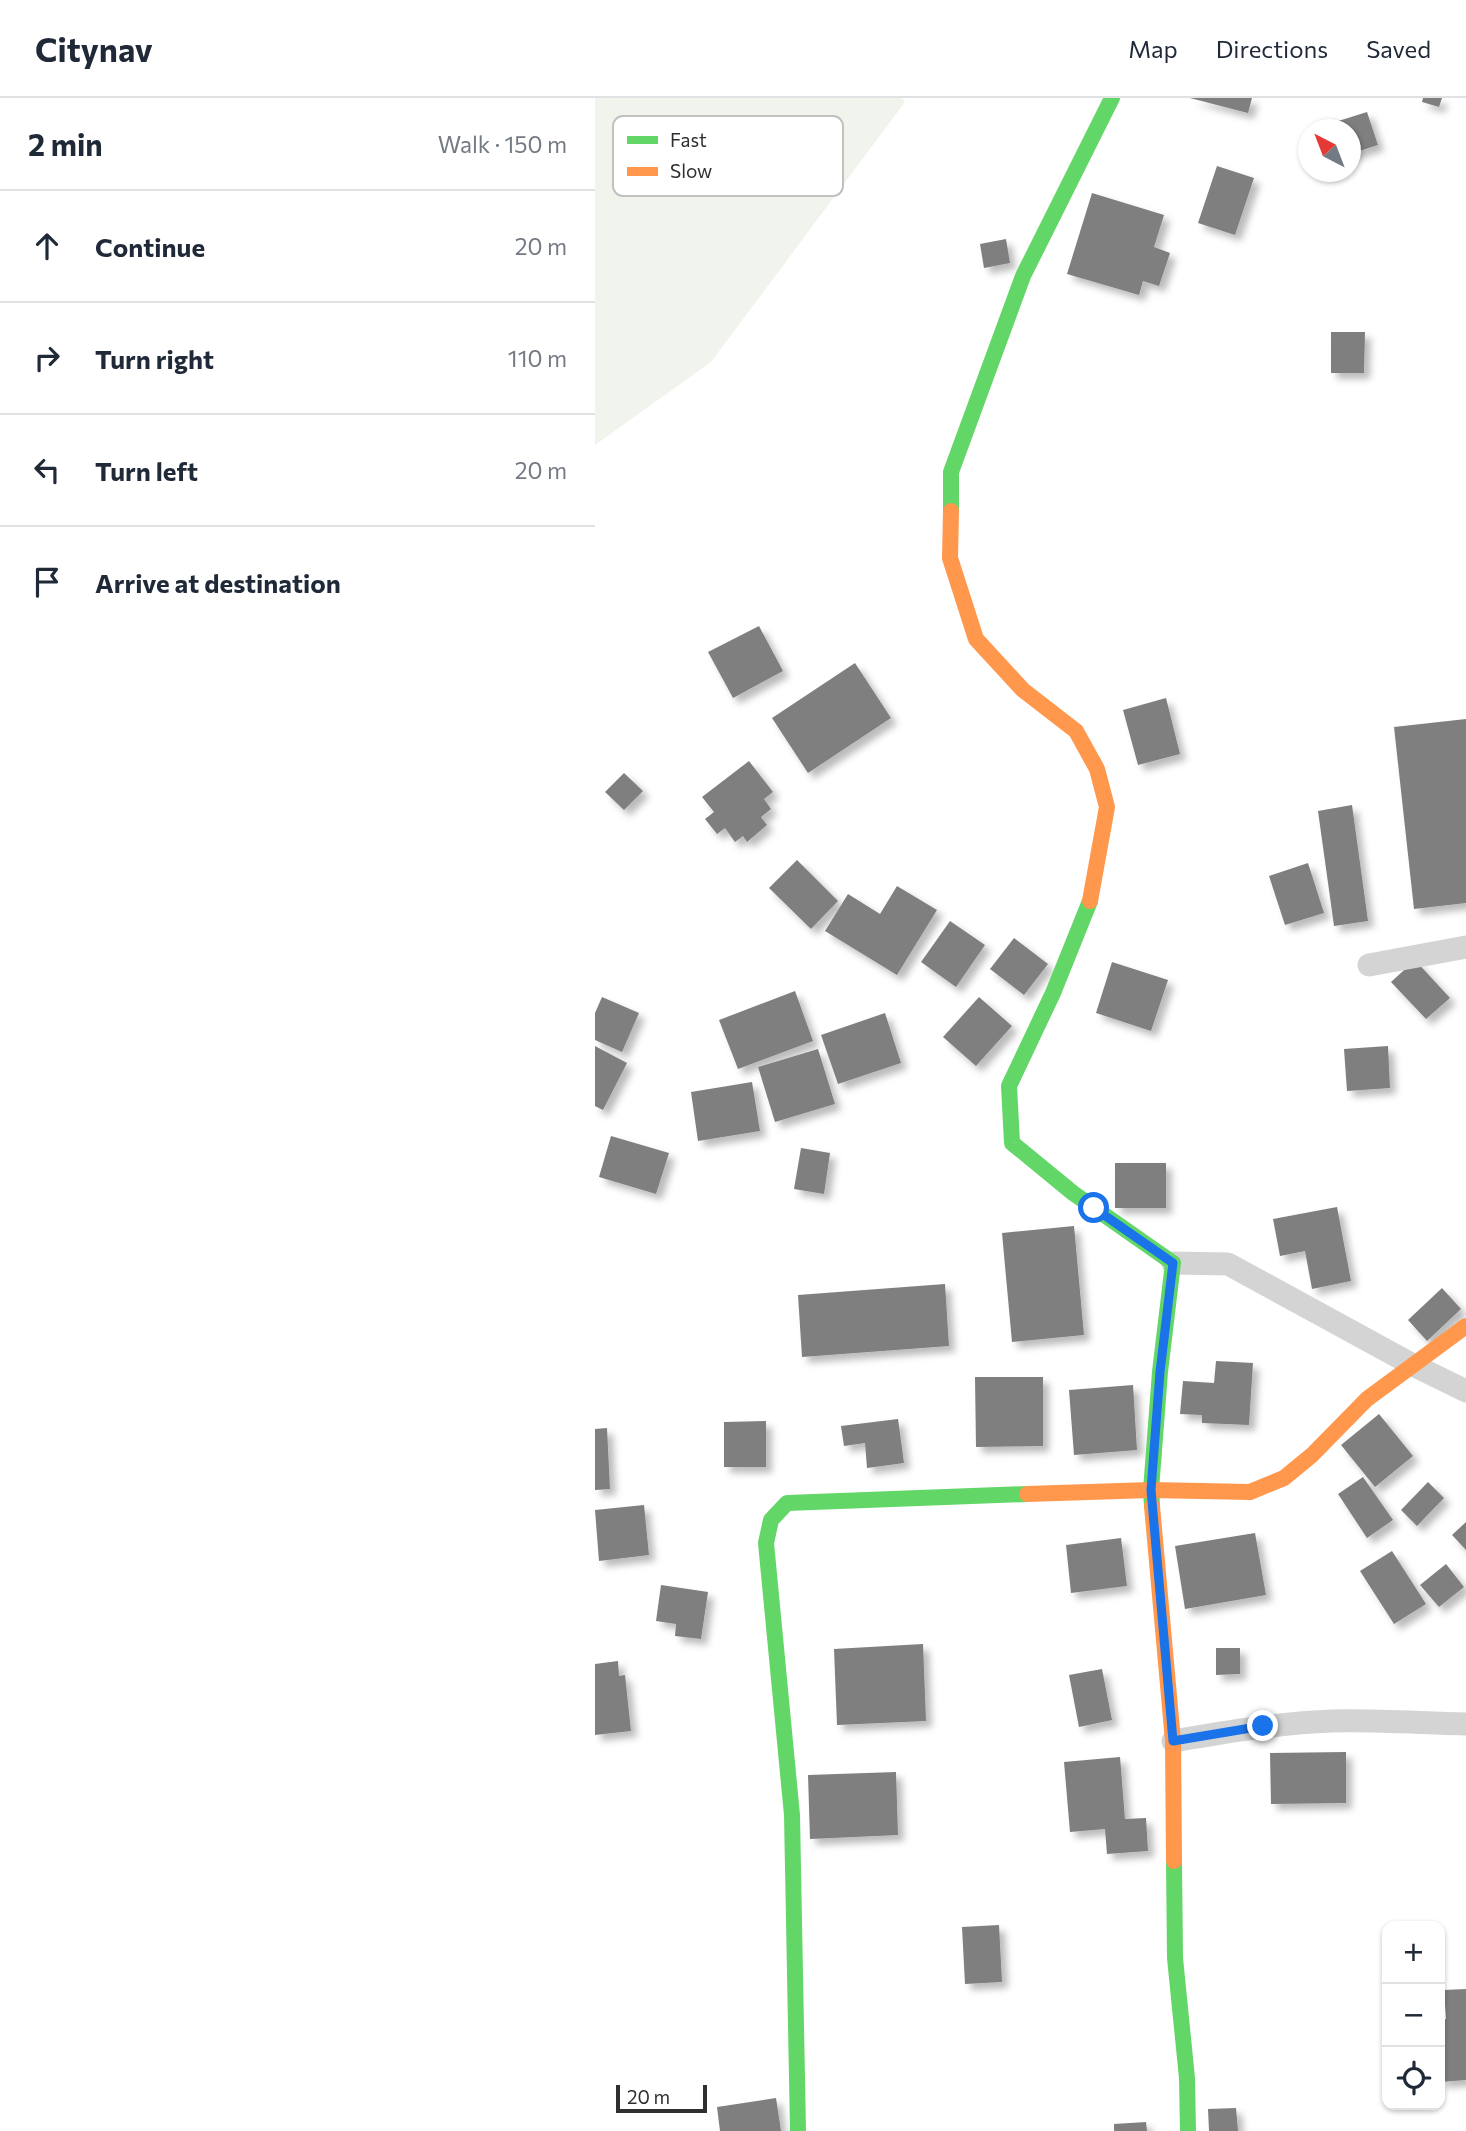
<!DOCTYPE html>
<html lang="en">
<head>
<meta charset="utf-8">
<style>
	:root { --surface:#fff; --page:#f2f2f3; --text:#1f2937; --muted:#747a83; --line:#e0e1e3 }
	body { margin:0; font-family:Commissioner,sans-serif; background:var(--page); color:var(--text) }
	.controls { position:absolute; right:21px; bottom:21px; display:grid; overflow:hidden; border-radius:14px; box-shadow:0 2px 5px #0004 }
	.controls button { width:63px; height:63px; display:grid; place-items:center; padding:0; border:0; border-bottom:2px solid var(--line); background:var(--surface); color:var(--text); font:35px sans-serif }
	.compass { position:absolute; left:703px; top:21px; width:63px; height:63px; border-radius:50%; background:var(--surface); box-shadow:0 2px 5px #0004; rotate:318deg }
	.scale { position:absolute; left:21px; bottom:18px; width:91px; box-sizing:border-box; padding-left:7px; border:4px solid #2f2f2f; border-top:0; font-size:19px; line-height:24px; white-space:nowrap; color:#2f2f2f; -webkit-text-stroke:5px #fff; paint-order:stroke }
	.stop { position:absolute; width:21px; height:21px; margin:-16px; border:5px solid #1a73e8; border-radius:50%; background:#fff }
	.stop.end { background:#1a73e8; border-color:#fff; box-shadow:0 2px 7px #0008 }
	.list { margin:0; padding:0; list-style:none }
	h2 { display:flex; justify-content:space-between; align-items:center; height:91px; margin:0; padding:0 28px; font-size:30px }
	h2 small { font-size:23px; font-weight:400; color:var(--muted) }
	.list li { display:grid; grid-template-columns:46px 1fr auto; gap:21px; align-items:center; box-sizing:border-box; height:112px; padding:0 28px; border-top:2px solid var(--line) }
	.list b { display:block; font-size:26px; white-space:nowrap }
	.list em { font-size:23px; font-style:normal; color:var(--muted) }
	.icon { flex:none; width:38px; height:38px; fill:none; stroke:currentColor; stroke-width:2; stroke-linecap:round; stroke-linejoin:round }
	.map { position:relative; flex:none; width:871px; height:2033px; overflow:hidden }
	header { display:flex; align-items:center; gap:42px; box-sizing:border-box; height:98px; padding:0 35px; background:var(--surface); border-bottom:2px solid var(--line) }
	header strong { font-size:33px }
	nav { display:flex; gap:38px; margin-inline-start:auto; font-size:24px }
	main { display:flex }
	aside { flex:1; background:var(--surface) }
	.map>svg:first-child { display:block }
</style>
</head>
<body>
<header>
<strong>Citynav</strong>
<nav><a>Map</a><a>Directions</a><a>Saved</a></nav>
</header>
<main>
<aside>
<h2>2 min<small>Walk · 150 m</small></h2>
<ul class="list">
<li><svg class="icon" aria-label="ahead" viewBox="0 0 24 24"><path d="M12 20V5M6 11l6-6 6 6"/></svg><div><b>Continue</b></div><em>20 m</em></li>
<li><svg class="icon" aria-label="right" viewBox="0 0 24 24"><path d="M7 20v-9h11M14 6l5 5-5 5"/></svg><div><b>Turn right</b></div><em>110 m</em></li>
<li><svg class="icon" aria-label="left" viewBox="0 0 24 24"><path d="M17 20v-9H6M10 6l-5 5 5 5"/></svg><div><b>Turn left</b></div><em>20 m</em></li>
<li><svg class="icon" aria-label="arrive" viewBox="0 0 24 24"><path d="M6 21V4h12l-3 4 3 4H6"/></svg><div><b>Arrive at destination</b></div></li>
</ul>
</aside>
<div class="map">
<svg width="871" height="2033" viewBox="0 0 871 2033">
	<defs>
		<filter id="shadow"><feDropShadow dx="6" dy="6" stdDeviation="3.5" flood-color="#0004"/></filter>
	</defs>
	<rect width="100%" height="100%" fill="#fff"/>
	<path fill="#f0f4ec" d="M0 0H307L310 4 116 264 0 347Z"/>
	<g fill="#7f7f7f" filter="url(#shadow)">
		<path d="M595 0H657L653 15Z"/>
		<path d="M828 0H847L844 9 827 4Z"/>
		<path d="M772 14 783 47 755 56V32H740L737 25Z"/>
		<path d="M622 68 659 80 640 137 603 125Z"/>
		<path d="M497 95 569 117 559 149 575 155 564 188 548 183 544 197 472 176Z"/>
		<path d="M411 141 415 165 389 170 385 146Z"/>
		<path d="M736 234H770L769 275H736Z"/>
		<path d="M164 528 188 573 138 600 113 554Z"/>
		<path d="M260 565 296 620 213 675 177 620Z"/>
		<path d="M571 600 585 656 543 667 528 612Z"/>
		<path d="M871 621V805L819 811 799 629Z"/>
		<path d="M154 663 178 694 169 701 176 711 166 719 172 727 152 744 148 738 140 744 130 730 122 736 110 721 119 714 107 699Z"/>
		<path d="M29 675 48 693 29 712 10 694Z"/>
		<path d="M757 707 773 823 739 828 723 713Z"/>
		<path d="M202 762 243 803 216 831 174 790Z"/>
		<path d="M713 765 729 815 690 827 674 778Z"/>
		<path d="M302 788 342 812 302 877 230 833 253 796 285 816Z"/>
		<path d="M355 823 390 847 361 889 326 864Z"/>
		<path d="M419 840 453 866 429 897 395 871Z"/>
		<path d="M820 862 855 900 831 921 796 884Z"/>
		<path d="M517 864 573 882 556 933 501 915Z"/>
		<path d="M200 893 218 943 143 971 124 922Z"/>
		<path d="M7 899 44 915 27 954 0 942V915Z"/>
		<path d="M384 899 417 928 381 968 348 939Z"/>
		<path d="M290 915 306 965 243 986 226 937Z"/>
		<path d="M0 948 32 965 8 1012 0 1008Z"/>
		<path d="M793 948 795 990 752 993 749 951Z"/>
		<path d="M223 951 240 1006 180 1024 163 969Z"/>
		<path d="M157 984 165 1033 103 1043 96 994Z"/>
		<path d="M16 1038 74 1055 61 1096 4 1079Z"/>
		<path d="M206 1050 235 1055 229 1096 199 1091Z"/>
		<rect x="520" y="1065" width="51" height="45"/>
		<path d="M742 1109 756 1183 717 1191 710 1153 685 1158 678 1121Z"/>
		<path d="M479 1128 489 1237 417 1244 407 1135Z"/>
		<path d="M350 1186 354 1248 207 1259 203 1197Z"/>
		<path d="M847 1190 866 1211 832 1243 813 1222Z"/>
		<path d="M621 1263 658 1265 654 1327 607 1325V1317L585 1316 588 1283 619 1285Z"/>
		<path d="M380 1279H448V1348L381 1349Z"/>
		<path d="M538 1287 542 1352 479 1357 474 1292Z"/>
		<path d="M784 1316 818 1358 780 1389 746 1347Z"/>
		<path d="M303 1321 309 1365 272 1370 270 1345 249 1348 246 1328Z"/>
		<path d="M171 1323V1369H129V1324Z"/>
		<path d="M12 1330 15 1391 0 1392V1331Z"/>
		<path d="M768 1379 798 1422 772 1440 743 1396Z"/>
		<path d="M833 1384 849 1400 822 1428 806 1412Z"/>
		<path d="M49 1407 54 1457 4 1463 0 1412Z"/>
		<path d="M871 1424V1452L857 1437Z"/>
		<path d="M660 1435 671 1497 590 1511 580 1448Z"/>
		<path d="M526 1440 532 1488 476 1495 471 1447Z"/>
		<path d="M797 1453 831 1506 799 1526 765 1473Z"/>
		<path d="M851 1466 869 1489 844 1509 825 1487Z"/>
		<path d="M66 1487 113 1494 106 1541 80 1538 81 1526 61 1523Z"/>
		<path d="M328 1546 331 1623 242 1627 239 1551Z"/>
		<path d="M621 1550H645V1576L621 1577Z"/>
		<path d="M23 1563 24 1578 30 1577 36 1633 0 1637V1566Z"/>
		<path d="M507 1571 517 1622 484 1629 474 1577Z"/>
		<path d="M751 1654V1705L676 1706 675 1655Z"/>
		<path d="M525 1659 530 1721 551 1720 553 1753 512 1756 510 1731 475 1734 469 1664Z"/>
		<path d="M301 1674 303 1737 215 1741 213 1677Z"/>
		<path d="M404 1827 407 1884 370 1886 367 1829Z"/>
		<path d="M871 1891V1982L845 1984V1921H851L849 1892Z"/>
		<path d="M181 2000 186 2033H125L122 2009Z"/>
		<path d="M641 2010 643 2033H614L613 2011Z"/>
		<path d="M551 2024 552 2033H519V2026Z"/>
	</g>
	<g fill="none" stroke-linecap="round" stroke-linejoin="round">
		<g stroke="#d4d4d4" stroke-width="23">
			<path d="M774 867 871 849"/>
			<path d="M578 1165 633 1166 818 1267 871 1293"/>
			<path d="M578 1643C631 1634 683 1625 737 1623 782 1622 826 1625 871 1626"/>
		</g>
		<g stroke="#63d668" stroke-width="16">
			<path d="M356 413V374L428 178 517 0"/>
			<path d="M495 803 458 895 414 988 417 1045 478 1095 578 1165 565 1274 556 1392 557 1408"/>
			<path d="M579 1763 580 1860 592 1980 593 2033"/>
			<path d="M203 2033 197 1717 171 1445 176 1422 192 1405 432 1396"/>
		</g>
		<g stroke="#ff974d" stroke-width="16">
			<path d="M356 413 355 460 381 541 428 592 481 633 502 671 512 709 495 803"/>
			<path d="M432 1396 556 1392 655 1394 689 1380 717 1357 772 1301 871 1228"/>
			<path d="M557 1408 578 1643 579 1763"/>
		</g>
	</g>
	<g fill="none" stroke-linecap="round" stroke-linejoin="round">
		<path stroke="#1a73e8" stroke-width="9" d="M499 1110 578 1165 565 1274 556 1392 578 1643 668 1628"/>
	</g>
	<rect x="18" y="18" width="230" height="80" rx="10" fill="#fff" stroke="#c1c1c1" stroke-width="2"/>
	<rect x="32" y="38" width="31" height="8" fill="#63d668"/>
	<rect x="32" y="69" width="31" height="9" fill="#ff974d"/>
	<g font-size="19" fill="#2f2f2f">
		<text x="75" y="49">Fast</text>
		<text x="75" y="80">Slow</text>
	</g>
</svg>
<div class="controls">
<button>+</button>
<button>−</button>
<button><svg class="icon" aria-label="locate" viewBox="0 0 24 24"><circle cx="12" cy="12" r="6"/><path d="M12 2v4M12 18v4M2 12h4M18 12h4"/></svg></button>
</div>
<svg class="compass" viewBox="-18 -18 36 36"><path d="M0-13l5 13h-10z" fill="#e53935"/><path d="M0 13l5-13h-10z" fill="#747a83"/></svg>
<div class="scale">20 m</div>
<div class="stop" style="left:499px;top:1110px"></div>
<div class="stop end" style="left:668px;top:1628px"></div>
</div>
</main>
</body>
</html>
